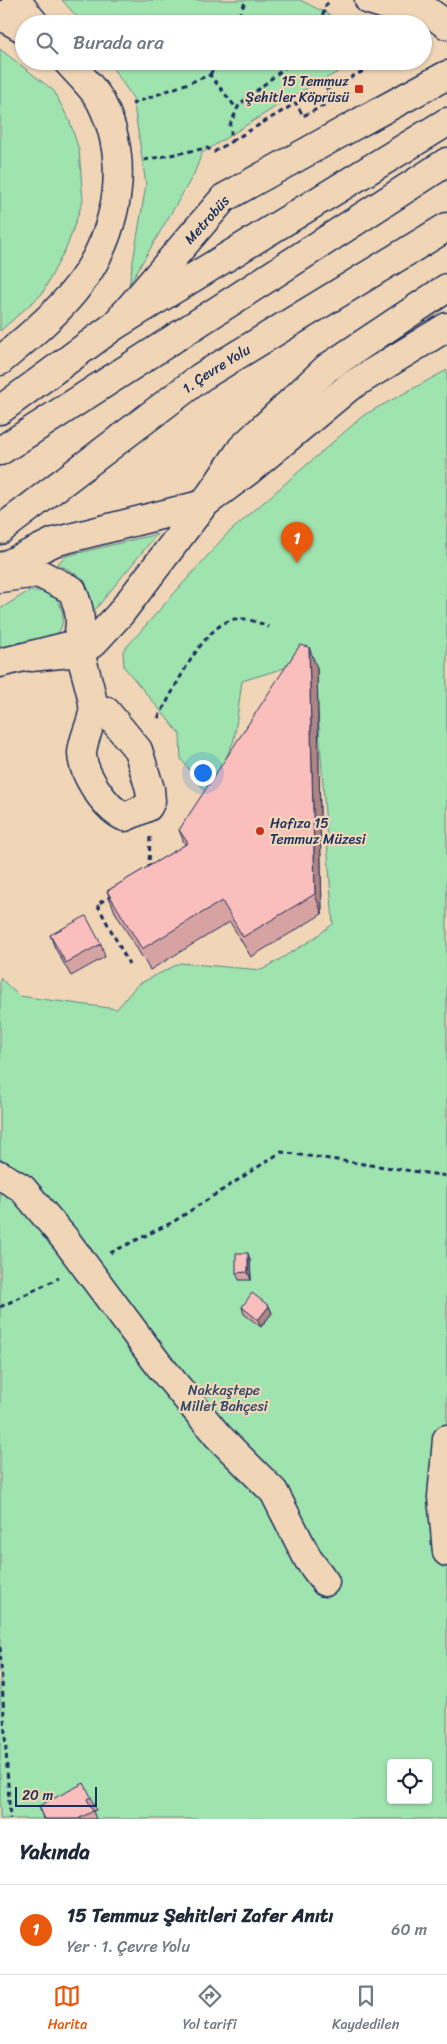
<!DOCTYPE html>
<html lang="tr">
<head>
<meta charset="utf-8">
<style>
	:root { --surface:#fff; --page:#f6f6f7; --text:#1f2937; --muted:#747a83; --line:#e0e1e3; --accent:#ea580c }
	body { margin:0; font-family:Sriracha,sans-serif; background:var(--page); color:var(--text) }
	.controls { position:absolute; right:15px; bottom:15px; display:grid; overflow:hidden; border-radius:5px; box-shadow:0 1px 4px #0004 }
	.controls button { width:45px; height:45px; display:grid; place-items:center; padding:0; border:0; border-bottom:1px solid var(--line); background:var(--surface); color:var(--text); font:25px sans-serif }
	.scale { position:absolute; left:15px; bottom:12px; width:82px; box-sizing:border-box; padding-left:5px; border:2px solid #1b2f5e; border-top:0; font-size:14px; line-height:18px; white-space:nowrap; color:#1b2f5e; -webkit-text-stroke:4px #f0d6b7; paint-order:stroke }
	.you { position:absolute; left:202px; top:772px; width:18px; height:18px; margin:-12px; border:4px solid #fff; border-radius:50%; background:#1a73e8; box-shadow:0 0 0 8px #1a73e833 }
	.badge { display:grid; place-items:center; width:32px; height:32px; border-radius:50%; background:var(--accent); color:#fff; font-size:16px; font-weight:700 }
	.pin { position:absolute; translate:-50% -41px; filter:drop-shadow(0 1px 2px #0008) }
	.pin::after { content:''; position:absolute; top:26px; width:18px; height:15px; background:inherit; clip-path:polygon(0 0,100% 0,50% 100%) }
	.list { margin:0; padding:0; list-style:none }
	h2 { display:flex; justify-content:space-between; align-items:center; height:65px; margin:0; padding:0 20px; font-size:21px }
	h2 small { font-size:16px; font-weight:400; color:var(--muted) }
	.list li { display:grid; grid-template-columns:32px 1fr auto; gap:15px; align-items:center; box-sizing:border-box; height:90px; padding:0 20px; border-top:1px solid var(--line) }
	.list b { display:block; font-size:19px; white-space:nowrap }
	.list p { margin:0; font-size:16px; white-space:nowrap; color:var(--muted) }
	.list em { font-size:16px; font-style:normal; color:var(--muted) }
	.icon { flex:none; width:28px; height:28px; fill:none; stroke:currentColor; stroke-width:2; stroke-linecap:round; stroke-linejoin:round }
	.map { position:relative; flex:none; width:447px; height:1819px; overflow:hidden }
	.search { position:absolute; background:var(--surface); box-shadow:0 1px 4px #0004; left:15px; right:15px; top:15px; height:55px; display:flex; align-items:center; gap:12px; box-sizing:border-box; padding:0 18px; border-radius:28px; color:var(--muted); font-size:19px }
	.sheet { height:155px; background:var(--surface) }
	nav { display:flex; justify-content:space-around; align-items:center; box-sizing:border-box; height:70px; border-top:1px solid var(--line); background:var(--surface); font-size:14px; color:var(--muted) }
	nav a { display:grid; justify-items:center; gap:2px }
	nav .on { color:var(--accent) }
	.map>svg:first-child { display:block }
</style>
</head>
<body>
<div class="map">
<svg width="447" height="1819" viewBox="0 0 447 1819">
	<rect width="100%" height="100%" fill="#f0d6b7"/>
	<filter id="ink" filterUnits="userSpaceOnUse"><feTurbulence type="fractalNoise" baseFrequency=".02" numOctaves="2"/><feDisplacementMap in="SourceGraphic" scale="10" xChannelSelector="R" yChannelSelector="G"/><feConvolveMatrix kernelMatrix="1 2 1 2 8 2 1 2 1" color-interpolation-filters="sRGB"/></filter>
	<g filter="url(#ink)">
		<g fill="#9fe3af" stroke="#5d8986" fill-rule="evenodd">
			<path d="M62 0H300L348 24H83Z"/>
			<path d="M0 49 54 91 70 122 79 150 83 200 68 244 42 294 0 331Z"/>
			<path d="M108 61H359L296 94 202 153 194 174 129 285 146 185 133 98Z"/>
			<path d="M447 370V1819H0V978L19 996 117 1009 137 985 180 963 262 970 310 941 333 924 314 659 242 681 234 740 209 796 181 759 180 734 124 667 123 651 226 535 364 415ZM391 1763H428V1800H391Z"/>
			<path d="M157 534 94 611C87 582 84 576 57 564L66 556Z"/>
			<path d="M29 591C37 591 46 590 52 595 63 603 67 623 57 634 48 644 14 645 0 646V609Z"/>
		</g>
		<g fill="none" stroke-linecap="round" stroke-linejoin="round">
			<g stroke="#1b2f5e" stroke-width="31">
				<g id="minor">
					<path d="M369 0 385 5 424 8"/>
					<path d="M364 120 447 75"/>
					<path d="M114 326 447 122"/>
					<path d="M0 410 114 326 224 198"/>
					<path d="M0 568 54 542 204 504 248 471 349 387 447 327"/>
					<path d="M0 578 38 573 72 590C80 609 83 624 76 644L0 663"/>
					<path d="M76 644 80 652C83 665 95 701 93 712 91 726 83 738 82 753 82 773 106 810 125 817L148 807 151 801 150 789 138 750 106 711H94"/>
					<path d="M31 657 80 652 93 643 120 614 204 504 242 448 327 368 447 288"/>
					<path d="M0 1175 22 1188 65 1239 159 1365 218 1436 274 1492 308 1559 325 1582"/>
					<path d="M447 1439 442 1497 447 1552"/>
				</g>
			</g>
			<g stroke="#1b2f5e" stroke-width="31">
				<path id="major" d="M412 0 447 25"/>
			</g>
			<g stroke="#1b2f5e" stroke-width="31">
				<g id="highway">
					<path d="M16 0 35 24"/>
					<path d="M0 15 24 29"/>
					<path d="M0 361C20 344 41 327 59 308 113 254 136 172 101 102 94 88 78 74 67 61"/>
					<path d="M0 451 447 162"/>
					<path id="s1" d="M0 530 201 377 447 227"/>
				</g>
			</g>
			<g stroke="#1b2f5e" stroke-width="3" stroke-dasharray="5 4" stroke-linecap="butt">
				<path d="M235 24 246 0"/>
				<path d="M320 24 326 5 331 0"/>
				<path d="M210 75 217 61"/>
				<path d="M331 102 340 98"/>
				<path d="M132 104 210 75 237 109"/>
				<path d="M232 141 296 103 303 116 331 102 325 90 384 61"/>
				<path d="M144 160 207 148 214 152 232 141 230 125 239 105 293 61"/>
				<path d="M158 718C174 691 200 630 231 620 244 616 257 622 269 627"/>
				<path d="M149 869 150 835"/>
				<path d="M112 896 97 904 129 964"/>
				<path d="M110 1253 173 1222 281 1152 447 1176"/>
				<path d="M0 1307 59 1278"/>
				<path d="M0 1647 10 1819"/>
			</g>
			<use href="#minor" stroke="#f0d6b7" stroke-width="28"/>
			<use href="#major" stroke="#f0d6b7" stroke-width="28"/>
			<use href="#highway" stroke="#f0d6b7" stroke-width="28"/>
			<g stroke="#1b2f5e" stroke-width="31" stroke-linecap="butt">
				<path id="minor-bridge" d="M224 198 364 120"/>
			</g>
			<use href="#minor-bridge" stroke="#f0d6b7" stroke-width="28"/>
		</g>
		<g fill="#d7a3a2" stroke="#1b2f5e">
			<path d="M317 668 322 914 251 957 230 922 150 970 115 912 107 891 185 845 179 830Z"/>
			<path d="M50 935 101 944 105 957 71 976 55 948Z"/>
			<path d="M250 1260 251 1280H239L236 1273Z"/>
			<path d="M269 1306 272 1313 261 1327 244 1314 242 1307Z"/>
			<path d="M91 1797 96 1810 93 1811 96 1819H43L39 1806Z"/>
		</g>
		<g fill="#af8584" stroke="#1b2f5e">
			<path d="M309 647 317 668 322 914 315 894Z"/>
			<path d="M248 1253 250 1260 251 1280 248 1272Z"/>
			<path d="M269 1306 272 1313 261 1327 258 1320Z"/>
		</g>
		<g fill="#fabebc" stroke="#1b2f5e">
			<path d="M300 645 309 647 315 894 243 937 222 901 142 949 107 891 188 843 179 830Z"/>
			<path d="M86 916 101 944 66 963 50 935Z"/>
			<path d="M236 1253H248V1272L236 1273Z"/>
			<path d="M252 1293 269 1306 258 1320 242 1307Z"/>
			<path d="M84 1783 91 1797 87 1799 93 1811 78 1819H45L39 1806Z"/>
		</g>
	</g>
	<g fill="#c8321e" stroke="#f0d6b7" stroke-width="2">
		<rect x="354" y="84" width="10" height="10" rx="2.5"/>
		<circle cx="260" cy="831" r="5"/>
	</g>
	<g text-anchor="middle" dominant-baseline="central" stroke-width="4.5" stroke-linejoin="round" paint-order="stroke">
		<g font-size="14" fill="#1b2f5e" stroke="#f0d6b7" text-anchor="end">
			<text x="349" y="81">15 Temmuz<tspan x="349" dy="16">Şehitler Köprüsü</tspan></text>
			<text x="270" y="823" text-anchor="start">Hafıza 15<tspan x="270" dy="16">Temmuz Müzesi</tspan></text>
		</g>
		<g font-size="14" fill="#1b2f5e" stroke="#f0d6b7">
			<text transform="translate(207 220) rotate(-48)">Metrobüs</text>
			<text stroke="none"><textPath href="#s1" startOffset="270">1. Çevre Yolu</textPath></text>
		</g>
		<g font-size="14" fill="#2f4a6a" stroke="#f0d6b7">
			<text x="224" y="1390">Nakkaştepe<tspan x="224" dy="16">Millet Bahçesi</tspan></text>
		</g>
	</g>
</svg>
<div class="controls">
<button><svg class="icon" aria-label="locate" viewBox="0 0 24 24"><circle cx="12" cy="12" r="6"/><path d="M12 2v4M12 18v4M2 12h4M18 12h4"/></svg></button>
</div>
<div class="scale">20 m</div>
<div class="you"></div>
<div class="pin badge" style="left:297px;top:563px">1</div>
<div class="search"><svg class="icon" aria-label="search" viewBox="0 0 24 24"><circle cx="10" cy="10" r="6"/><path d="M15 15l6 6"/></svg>Burada ara</div>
</div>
<section class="sheet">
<h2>Yakında<small></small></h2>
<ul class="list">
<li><span class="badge">1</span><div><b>15 Temmuz Şehitleri Zafer Anıtı</b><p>Yer · 1. Çevre Yolu</p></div><em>60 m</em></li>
</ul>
</section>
<nav>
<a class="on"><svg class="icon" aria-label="map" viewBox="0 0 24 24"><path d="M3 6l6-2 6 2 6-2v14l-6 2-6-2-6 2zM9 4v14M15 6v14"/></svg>Harita</a>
<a><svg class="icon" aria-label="directions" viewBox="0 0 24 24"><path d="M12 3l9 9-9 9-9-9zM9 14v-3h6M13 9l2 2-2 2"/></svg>Yol tarifi</a>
<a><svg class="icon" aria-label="saved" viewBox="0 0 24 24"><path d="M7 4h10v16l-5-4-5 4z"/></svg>Kaydedilen</a>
</nav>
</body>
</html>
